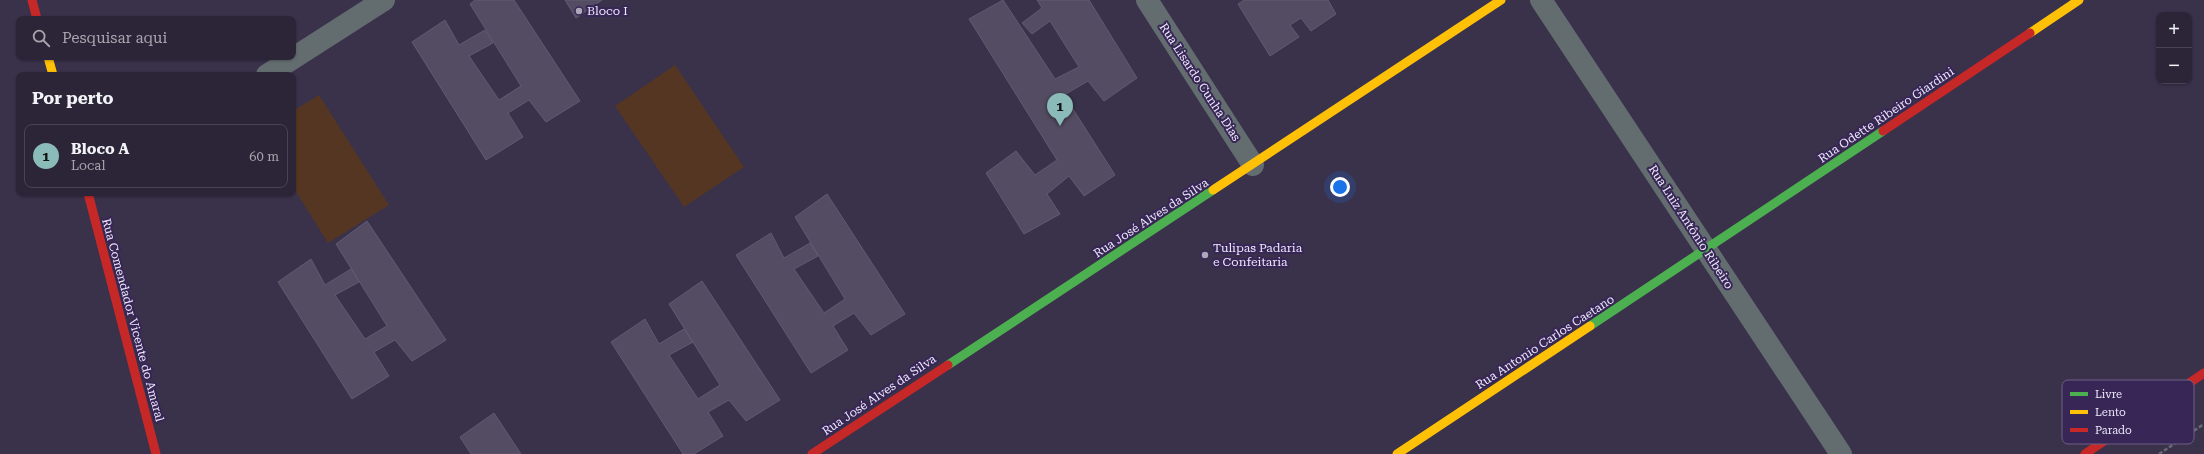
<!DOCTYPE html>
<html lang="pt">
<head>
<meta charset="utf-8">
<style>
	:root { --surface:#2c2538; --page:#383143; --text:#f1f3f6; --muted:#a6a5ae; --line:#484253; --accent:#8bbbb9 }
	body { margin:0; font-family:"Roboto Serif",serif; background:var(--page); color:var(--text) }
	.controls { position:absolute; right:12px; top:12px; display:grid; overflow:hidden; border-radius:8px; box-shadow:0 1px 3px #0004 }
	.controls button { width:36px; height:36px; display:grid; place-items:center; padding:0; border:0; border-bottom:1px solid var(--line); background:var(--surface); color:var(--text); font:20px sans-serif }
	.you { position:absolute; left:1340px; top:187px; width:14px; height:14px; margin:-10px; border:3px solid #fff; border-radius:50%; background:#1a73e8; box-shadow:0 0 0 6px #1a73e833 }
	.badge { display:grid; place-items:center; width:26px; height:26px; border-radius:50%; background:var(--accent); color:#111; font-size:13px; font-weight:700 }
	.pin { position:absolute; translate:-50% -33px; filter:drop-shadow(0 1px 2px #0008) }
	.pin::after { content:''; position:absolute; top:21px; width:14px; height:12px; background:inherit; clip-path:polygon(0 0,100% 0,50% 100%) }
	.list { margin:0; padding:0; list-style:none }
	h2 { display:flex; justify-content:space-between; align-items:center; height:52px; margin:0; padding:0 16px; font-size:17px }
	h2 small { font-size:13px; font-weight:400; color:var(--muted) }
	.list li { display:grid; grid-template-columns:26px 1fr auto; gap:12px; align-items:center; box-sizing:border-box; height:64px; margin:0 8px 8px; padding:0 8px; border:1px solid var(--line); border-radius:8px }
	.list b { display:block; font-size:15px; white-space:nowrap }
	.list p { margin:0; font-size:13px; white-space:nowrap; color:var(--muted) }
	.list em { font-size:13px; font-style:normal; color:var(--muted) }
	.icon { flex:none; width:22px; height:22px; fill:none; stroke:currentColor; stroke-width:2; stroke-linecap:round; stroke-linejoin:round }
	.map { position:relative; flex:none; width:2204px; height:454px; overflow:hidden }
	.search { position:absolute; background:var(--surface); box-shadow:0 1px 3px #0004; left:16px; top:16px; width:280px; height:44px; display:flex; align-items:center; gap:10px; box-sizing:border-box; padding:0 14px; border-radius:8px; color:var(--muted); font-size:15px }
	.panel { position:absolute; background:var(--surface); box-shadow:0 1px 3px #0004; left:16px; top:72px; width:280px; height:124px; border-radius:8px }
	.map>svg:first-child { display:block }
</style>
</head>
<body>
<div class="map">
<svg width="2204" height="454" viewBox="0 0 2204 454">
	<rect width="100%" height="100%" fill="#3a314b"/>
	<g fill="#553622">
		<path d="M675 65 744 167 684 207 615 106Z"/>
		<path d="M319 95 389 205 328 243 293 187V111Z"/>
	</g>
	<g fill="#544c62" stroke="#615a70">
		<path d="M475 0H514L580 101 546 122 529 100 508 113 523 137 486 160 412 42 445 20 459 45 485 30 493 43 469 56 499 100 521 86 470 4Z"/>
		<path d="M565 0H602L576 18Z"/>
		<path d="M1003 0 1055 79 1079 67 1050 21 1032 34 1022 23 1042 8 1037 0H1089L1137 78 1104 101 1088 81 1064 95 1115 175 1084 196 1069 176 1047 194 1060 214 1024 234 986 173 1016 151 1035 175 1057 160 969 19Z"/>
		<path d="M1244 0H1328L1336 14 1311 31 1301 18 1290 25 1299 37 1270 56 1238 4Z"/>
		<path d="M827 194 905 314 871 335 854 313 833 326 848 350 811 373 736 255 771 233 784 258 810 243 818 256 794 269 824 313 845 299 795 217Z"/>
		<path d="M367 221 446 340 412 361 395 340 374 352 389 376 352 399 278 282 311 259 325 285 351 269 359 282 335 295 365 339 387 326 336 244Z"/>
		<path d="M702 281 780 400 746 421 729 400 708 412 723 436 694 454H683L611 342 645 319 659 344 684 329 693 342 669 355 698 399 720 385 669 304Z"/>
		<path d="M494 413 521 454H471L460 437Z"/>
	</g>
	<g fill="none" stroke-linecap="round" stroke-linejoin="round">
		<path stroke="#676b71" stroke-width="2.5" stroke-dasharray="4 2" stroke-linecap="butt" d="M2159 454 2204 424"/>
		<g stroke="#636d6f" stroke-width="22">
			<path d="M1147 0 1253 165"/>
			<path d="M1541 0 1841 454"/>
			<path d="M267 75 384 0"/>
		</g>
		<g stroke="#4caf50" stroke-width="9">
			<path d="M1590 326 1883 131"/>
			<path d="M948 365 1213 190"/>
		</g>
		<g stroke="#ffc107" stroke-width="9">
			<path d="M2030 33 2079 0"/>
			<path d="M48 57 53 75"/>
			<path d="M1213 190 1501 0"/>
			<path d="M1397 454 1590 326"/>
		</g>
		<g stroke="#c62828" stroke-width="9">
			<path d="M32 0 37 19"/>
			<path d="M1883 131 2030 33"/>
			<path d="M88 193 156 454"/>
			<path d="M812 454 948 365"/>
			<path d="M2085 454 2204 373"/>
		</g>
	</g>
	<g fill="#aea8bd" stroke="#372656" stroke-width="1.5">
		<circle cx="579" cy="11" r="4"/>
		<circle cx="1205" cy="255" r="4"/>
	</g>
	<g text-anchor="middle" dominant-baseline="central" stroke-width="4" stroke-linejoin="round" paint-order="stroke">
		<g font-size="12" fill="#ede8fa" stroke="#372656" text-anchor="start">
			<text x="587" y="11">Bloco I</text>
			<text x="1213" y="248">Tulipas Padaria<tspan x="1213" dy="14">e Confeitaria</tspan></text>
		</g>
		<g font-size="12" fill="#ede8fa" stroke="#372656">
			<text transform="translate(1200 82) rotate(57)">Rua Lisardo Cunha Dias</text>
			<text transform="translate(1886 115) rotate(-34)">Rua Odette Ribeiro Giardini</text>
			<text transform="translate(1151 218) rotate(-33)">Rua José Alves da Silva</text>
			<text transform="translate(1691 227) rotate(57)">Rua Luiz Antônio Ribeiro</text>
			<text transform="translate(133 320) rotate(75)">Rua Comendador Vicente do Amaral</text>
			<text transform="translate(1545 342) rotate(-33)">Rua Antonio Carlos Caetano</text>
			<text transform="translate(879 395) rotate(-34)">Rua José Alves da Silva</text>
		</g>
	</g>
	<rect x="2062" y="380" width="132" height="64" rx="6" fill="#372656" stroke="#6e6087" stroke-width="1"/>
	<rect x="2070" y="392" width="18" height="4" fill="#4caf50"/>
	<rect x="2070" y="410" width="18" height="4" fill="#ffc107"/>
	<rect x="2070" y="428" width="18" height="4" fill="#c62828"/>
	<g font-size="11" fill="#ede8fa">
		<text x="2095" y="398">Livre</text>
		<text x="2095" y="416">Lento</text>
		<text x="2095" y="434">Parado</text>
	</g>
</svg>
<div class="controls">
<button>+</button>
<button>−</button>
</div>
<div class="you"></div>
<div class="pin badge" style="left:1060px;top:126px">1</div>
<div class="search"><svg class="icon" aria-label="search" viewBox="0 0 24 24"><circle cx="10" cy="10" r="6"/><path d="M15 15l6 6"/></svg>Pesquisar aqui</div>
<section class="panel">
<h2>Por perto<small></small></h2>
<ul class="list">
<li><span class="badge">1</span><div><b>Bloco A</b><p>Local</p></div><em>60 m</em></li>
</ul>
</section>
</div>
</body>
</html>
